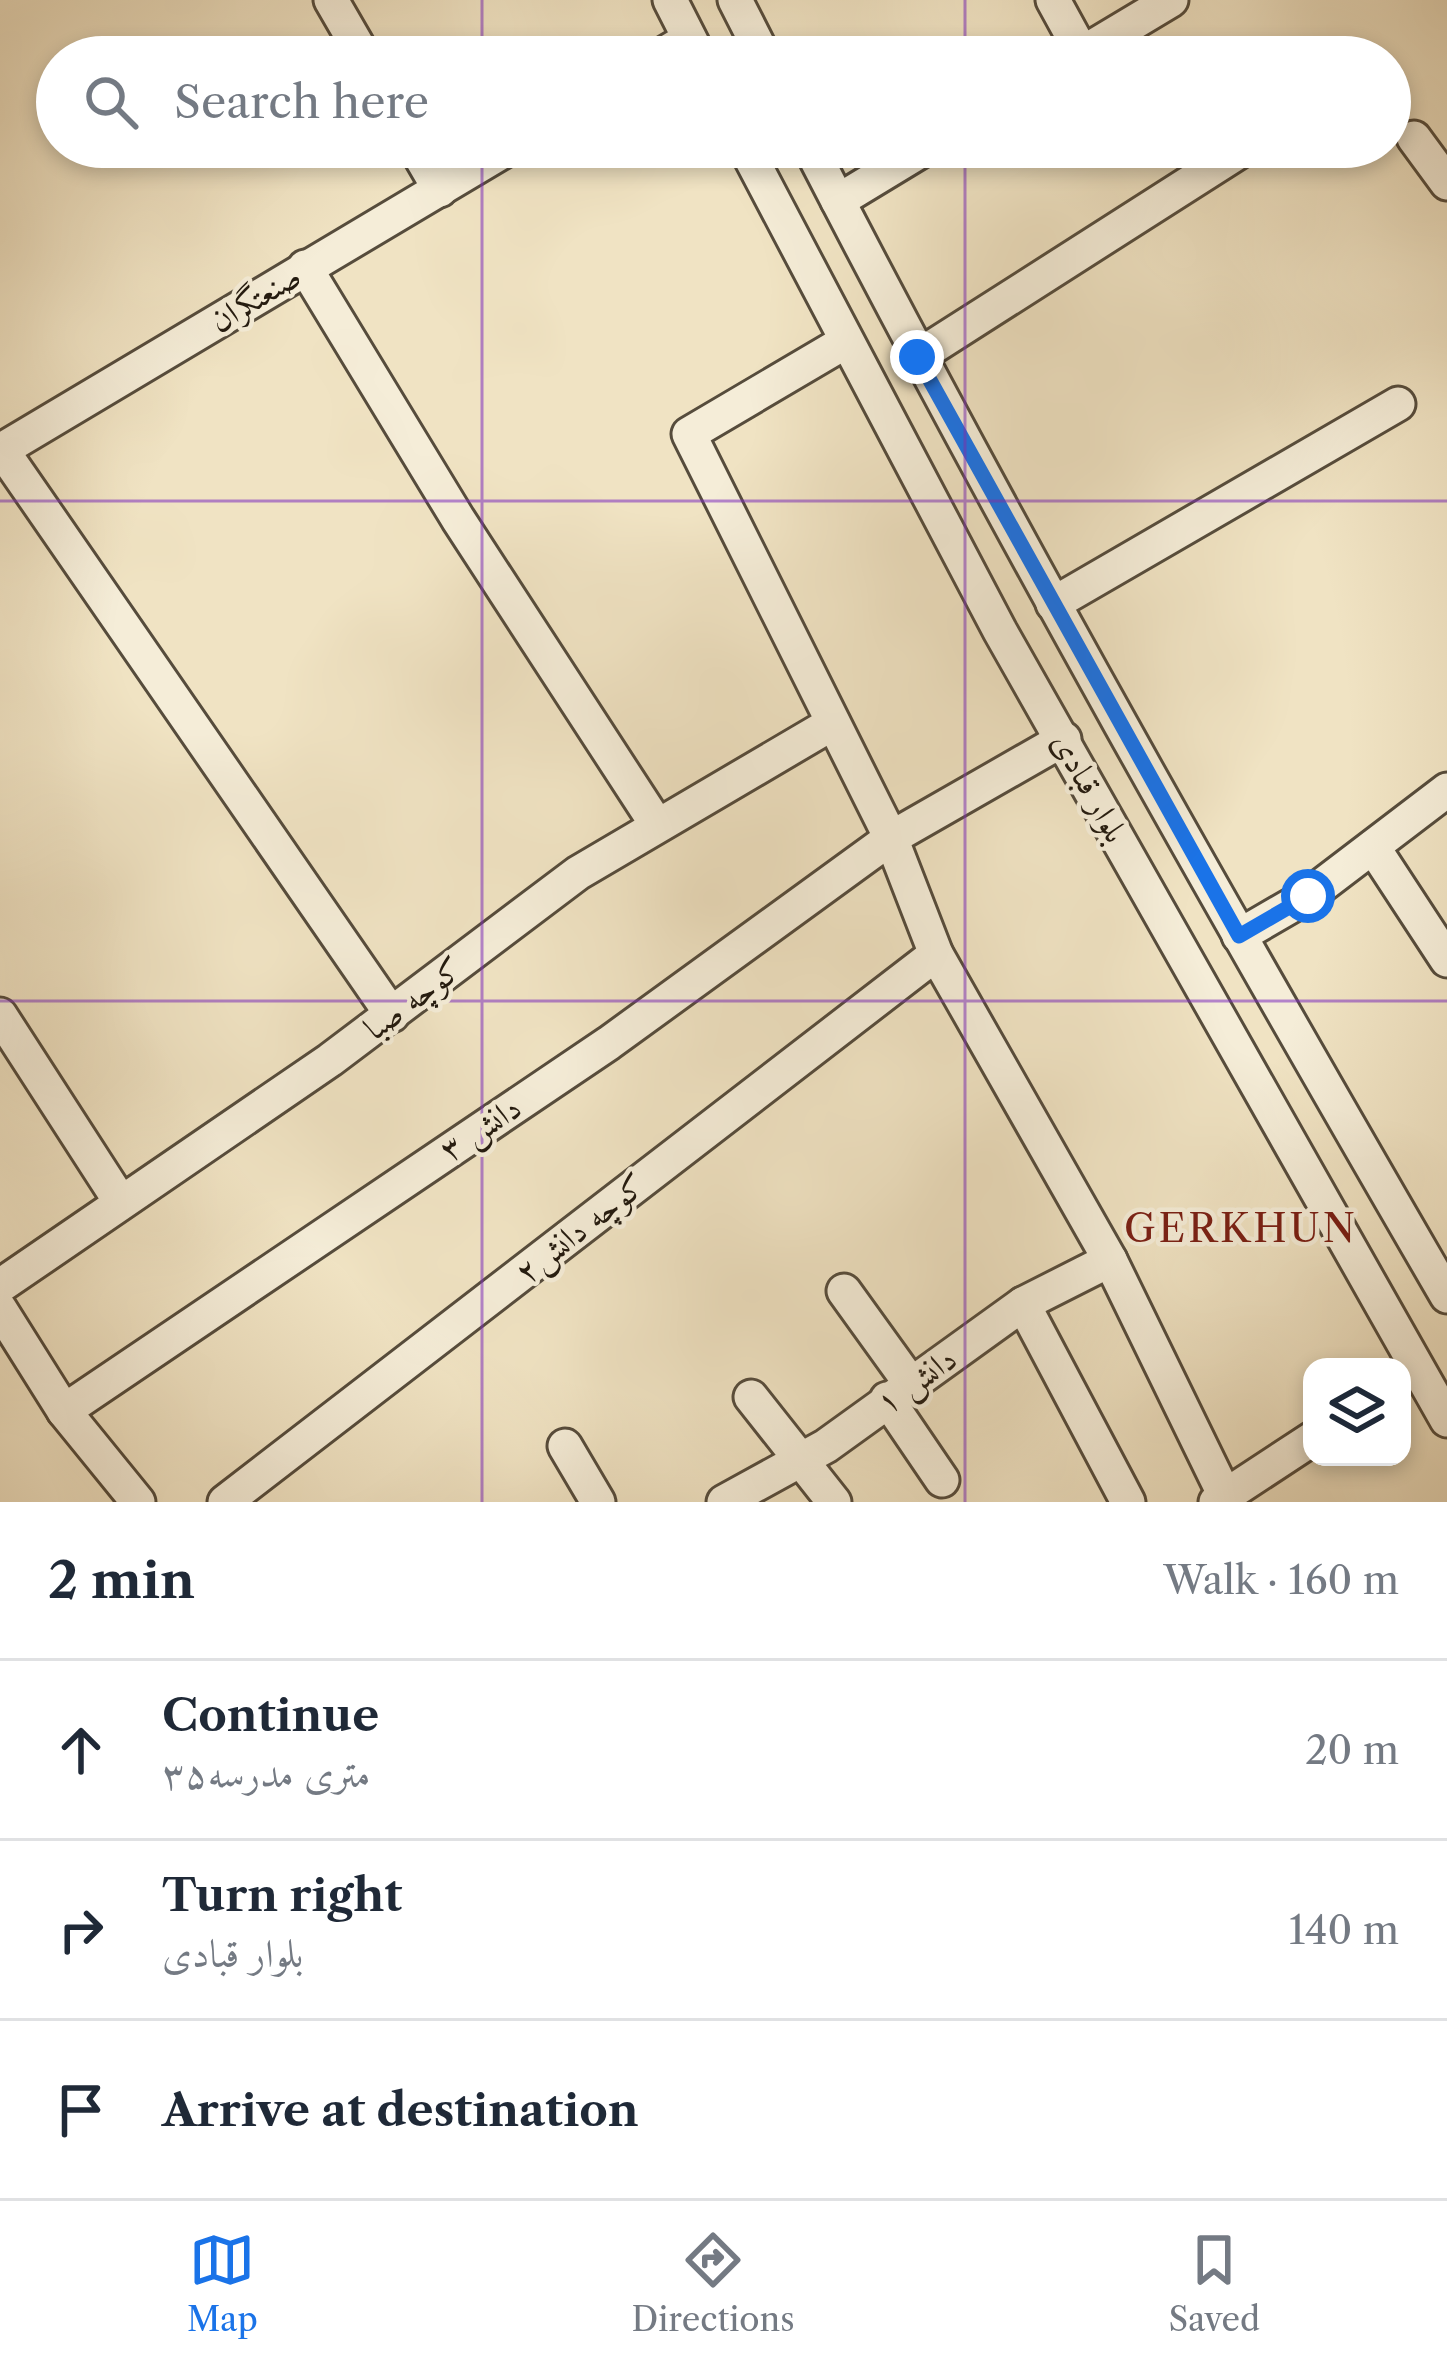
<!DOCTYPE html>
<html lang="en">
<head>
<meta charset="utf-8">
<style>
	:root { --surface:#fff; --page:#f6f6f7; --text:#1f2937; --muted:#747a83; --line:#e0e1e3; --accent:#1a73e8 }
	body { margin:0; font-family:"Libre Caslon Text",Amiri,serif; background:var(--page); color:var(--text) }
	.controls { position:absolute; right:36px; bottom:36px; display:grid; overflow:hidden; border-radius:24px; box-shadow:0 6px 18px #0003 }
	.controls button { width:108px; height:108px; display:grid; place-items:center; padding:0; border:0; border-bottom:3px solid var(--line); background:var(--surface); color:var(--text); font:60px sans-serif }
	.stop { position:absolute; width:36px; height:36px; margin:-27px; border:9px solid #1a73e8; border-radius:50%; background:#fff }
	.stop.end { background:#1a73e8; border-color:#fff; box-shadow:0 3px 12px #0008 }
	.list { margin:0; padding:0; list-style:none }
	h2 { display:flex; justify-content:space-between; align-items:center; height:156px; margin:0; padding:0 48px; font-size:51px }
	h2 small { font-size:39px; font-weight:400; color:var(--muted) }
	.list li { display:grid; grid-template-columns:78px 1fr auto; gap:36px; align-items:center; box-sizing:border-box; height:180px; padding:0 48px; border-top:3px solid var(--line) }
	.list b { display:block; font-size:45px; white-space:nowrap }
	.list p { margin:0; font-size:39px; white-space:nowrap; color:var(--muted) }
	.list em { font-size:39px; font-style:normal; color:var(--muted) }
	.icon { flex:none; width:66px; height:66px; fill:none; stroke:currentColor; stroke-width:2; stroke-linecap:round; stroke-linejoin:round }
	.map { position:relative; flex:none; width:1447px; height:1502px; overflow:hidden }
	.search { position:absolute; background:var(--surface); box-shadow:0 6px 18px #0003; left:36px; right:36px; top:36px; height:132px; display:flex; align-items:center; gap:30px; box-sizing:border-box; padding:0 42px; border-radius:66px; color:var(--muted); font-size:45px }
	.sheet { height:696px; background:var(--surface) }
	nav { display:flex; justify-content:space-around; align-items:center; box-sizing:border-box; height:168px; border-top:3px solid var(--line); background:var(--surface); font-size:33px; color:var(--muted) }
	nav a { display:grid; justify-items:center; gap:6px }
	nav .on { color:var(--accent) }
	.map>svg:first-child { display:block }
</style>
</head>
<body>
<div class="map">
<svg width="1447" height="1502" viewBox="0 0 1447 1502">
	<rect width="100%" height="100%" fill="#f0e3c3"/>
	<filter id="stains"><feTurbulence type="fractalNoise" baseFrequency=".00167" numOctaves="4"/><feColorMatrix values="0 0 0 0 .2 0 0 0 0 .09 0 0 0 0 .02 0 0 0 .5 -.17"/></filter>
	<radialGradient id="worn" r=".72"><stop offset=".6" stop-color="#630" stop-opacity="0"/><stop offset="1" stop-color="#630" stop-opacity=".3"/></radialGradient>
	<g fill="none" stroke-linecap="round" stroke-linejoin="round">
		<g stroke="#564c3c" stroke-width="39">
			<g id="minor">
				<path d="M331 0 364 57"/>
				<path d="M670 0 699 57"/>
				<path d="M735 0 764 57"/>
				<path d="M1053 0 1082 53"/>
				<path d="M659 57 689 39"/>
				<path d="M1076 57 1171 0"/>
				<path d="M1414 138 1447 183"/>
				<path d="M415 147 440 190"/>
				<path d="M745 147 1000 631 1447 1420"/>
				<path d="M810 147C1011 537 1227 917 1447 1296"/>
				<path d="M838 201 927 147"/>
				<path d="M305 267 458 519 657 825"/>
				<path d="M845 342 689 434 891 838 936 954 1110 1260 1228 1502"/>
				<path d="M917 357 1246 147"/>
				<path d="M2 450 392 1015"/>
				<path d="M0 451 510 147"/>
				<path d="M1053 604 1398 404"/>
				<path d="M1373 847 1447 960"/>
				<path d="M1239 936 1308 896 1447 790"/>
				<path d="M0 1015 120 1201"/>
				<path d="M0 1286 330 1060 578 873 833 723"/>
				<path d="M844 1291 911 1384"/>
				<path d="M1023 1304 1128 1502"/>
				<path d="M0 1309 64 1411 138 1502"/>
				<path d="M751 1397 834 1502"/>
				<path d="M887 1399 942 1480"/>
				<path d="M64 1411 609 1043 891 838 1064 739"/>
				<path d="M565 1446 598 1502"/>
				<path d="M225 1502 936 954"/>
				<path d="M724 1502 826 1446 1023 1304 1110 1260"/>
				<path d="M1216 1502 1312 1439"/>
			</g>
		</g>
		<use href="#minor" stroke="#f5edd8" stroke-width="33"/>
	</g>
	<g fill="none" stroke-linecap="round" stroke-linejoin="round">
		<path stroke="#1a73e8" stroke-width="15" d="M917 357 1239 936 1308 896"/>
	</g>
	<path fill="none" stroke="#7b2cbf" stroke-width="3" stroke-opacity="0.55" d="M482 0V57M965 0V57M482 147V1502M965 147V1502M0 501H1447M0 1001H1447"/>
	<g text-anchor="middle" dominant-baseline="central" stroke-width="9" stroke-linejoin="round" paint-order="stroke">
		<g font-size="33" fill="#231a0f" stroke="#f5edd8">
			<text transform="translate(255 298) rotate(-31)">صنعتگران</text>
			<text transform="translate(1090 787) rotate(61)">بلوار قبادی</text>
			<text transform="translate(413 998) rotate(-37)">کوچه صبا</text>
			<text transform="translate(480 1128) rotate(-33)">دانش ۳</text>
			<text transform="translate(580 1228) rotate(-38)">کوچه دانش۲</text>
			<text transform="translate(916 1380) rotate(-35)">دانش ۱</text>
		</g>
		<g font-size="39" letter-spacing="3" fill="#7a1f14" stroke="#f5edd8">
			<text x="1241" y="1228">GERKHUN</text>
		</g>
	</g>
	<rect width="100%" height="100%" filter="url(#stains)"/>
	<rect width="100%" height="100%" fill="url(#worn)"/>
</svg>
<div class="controls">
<button><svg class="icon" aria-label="layers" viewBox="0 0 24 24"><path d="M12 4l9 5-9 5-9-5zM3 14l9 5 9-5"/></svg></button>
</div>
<div class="stop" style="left:1308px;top:896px"></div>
<div class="stop end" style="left:917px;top:357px"></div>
<div class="search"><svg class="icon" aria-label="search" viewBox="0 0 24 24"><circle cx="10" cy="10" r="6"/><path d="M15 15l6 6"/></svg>Search here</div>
</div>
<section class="sheet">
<h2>2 min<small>Walk · 160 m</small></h2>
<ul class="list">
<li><svg class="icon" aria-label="ahead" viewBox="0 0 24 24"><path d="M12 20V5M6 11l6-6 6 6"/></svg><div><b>Continue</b><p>۳۵متری مدرسه</p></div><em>20 m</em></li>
<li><svg class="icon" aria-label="right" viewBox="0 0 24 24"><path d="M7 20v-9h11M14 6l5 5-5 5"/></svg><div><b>Turn right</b><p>بلوار قبادی</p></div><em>140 m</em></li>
<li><svg class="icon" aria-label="arrive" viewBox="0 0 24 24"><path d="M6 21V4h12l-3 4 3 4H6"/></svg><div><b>Arrive at destination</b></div></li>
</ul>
</section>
<nav>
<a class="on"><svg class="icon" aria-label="map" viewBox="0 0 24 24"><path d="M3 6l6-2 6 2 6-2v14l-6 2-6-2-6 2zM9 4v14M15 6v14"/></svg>Map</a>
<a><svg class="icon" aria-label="directions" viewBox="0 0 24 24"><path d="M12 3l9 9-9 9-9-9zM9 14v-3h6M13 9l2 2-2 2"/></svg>Directions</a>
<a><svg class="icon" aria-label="saved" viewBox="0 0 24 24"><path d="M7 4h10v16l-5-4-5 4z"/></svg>Saved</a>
</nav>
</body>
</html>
